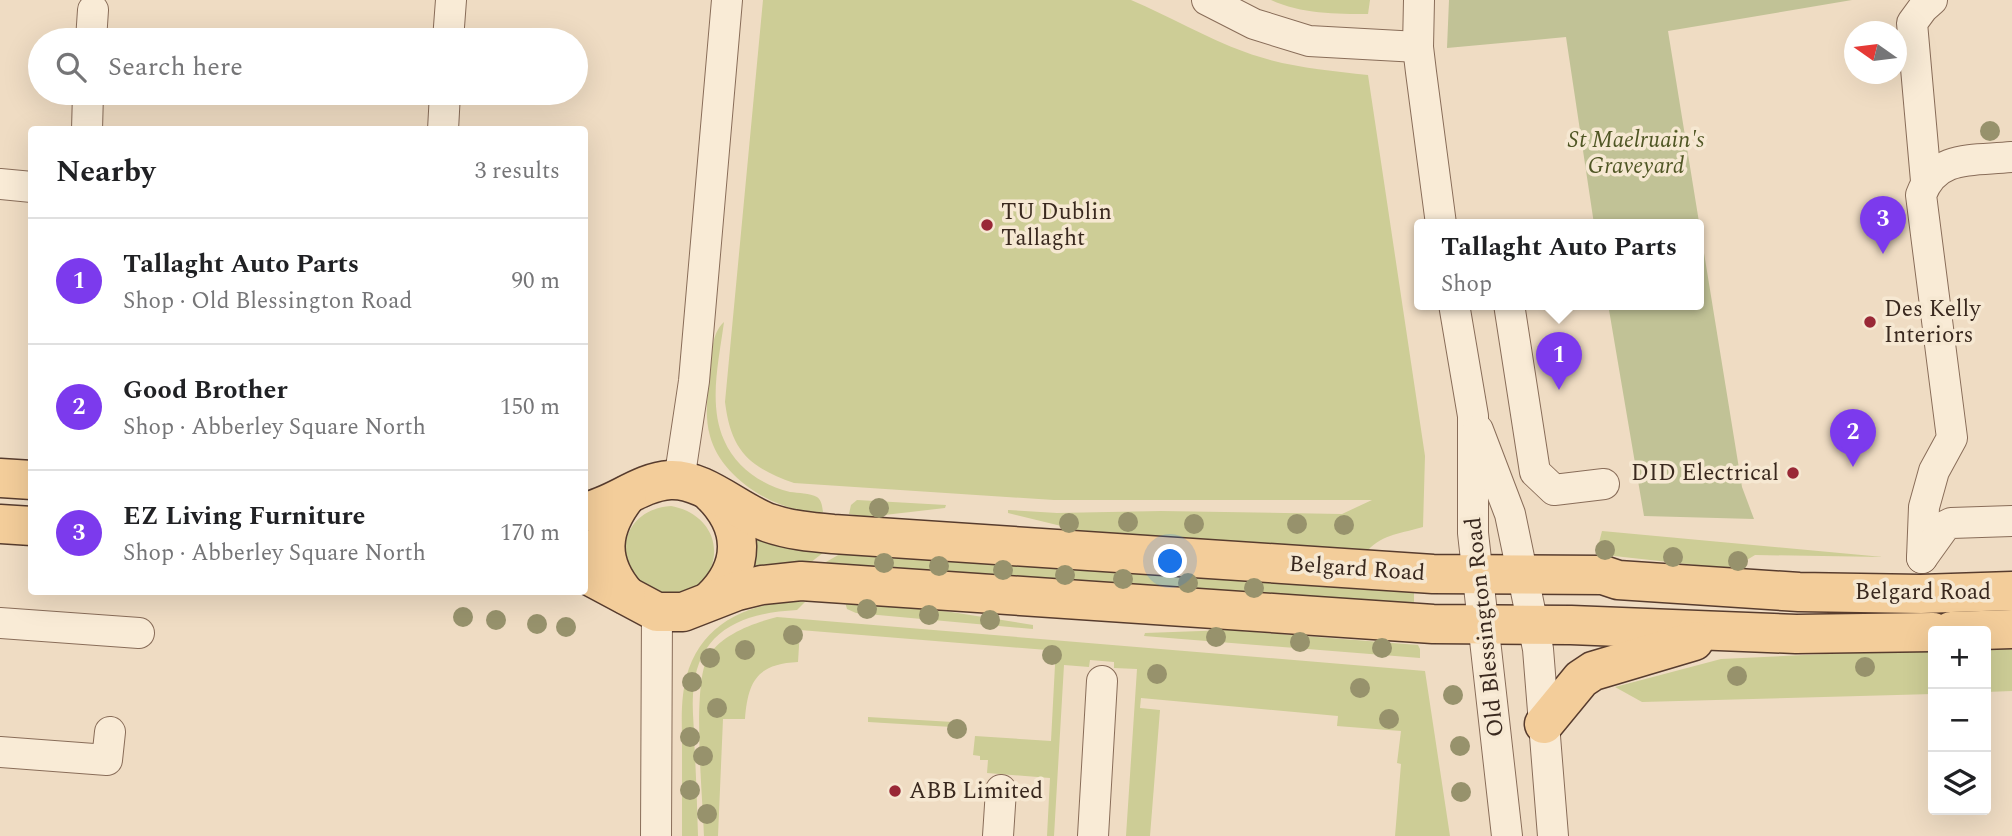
<!DOCTYPE html>
<html lang="en">
<head>
<meta charset="utf-8">
<style>
	:root { --surface:#fff; --page:#f2f2f2; --text:#202124; --muted:#757577; --line:#e0e0e0; --accent:#7c3aed }
	body { margin:0; font-family:Spectral,serif; background:var(--page); color:var(--text) }
	.controls { position:absolute; right:21px; bottom:21px; display:grid; overflow:hidden; border-radius:7px; box-shadow:0 7px 28px #0002 }
	.controls button { width:63px; height:63px; display:grid; place-items:center; padding:0; border:0; border-bottom:2px solid var(--line); background:var(--surface); color:var(--text); font:35px sans-serif }
	.compass { position:absolute; left:1844px; top:21px; width:63px; height:63px; border-radius:50%; background:var(--surface); box-shadow:0 7px 28px #0002; rotate:284deg }
	.you { position:absolute; left:1171px; top:562px; width:24px; height:24px; margin:-18px; border:5px solid #fff; border-radius:50%; background:#1a73e8; box-shadow:0 0 0 10px #1a73e833 }
	.badge { display:grid; place-items:center; width:46px; height:46px; border-radius:50%; background:var(--accent); color:#fff; font-size:23px; font-weight:700 }
	.pin { position:absolute; translate:-50% -58px; filter:drop-shadow(0 2px 4px #0008) }
	.pin::after { content:''; position:absolute; top:37px; width:24px; height:21px; background:inherit; clip-path:polygon(0 0,100% 0,50% 100%) }
	.popup { position:absolute; left:1414px; top:219px; width:290px; height:91px; box-sizing:border-box; display:grid; place-content:center; border-radius:7px; background:var(--surface); filter:drop-shadow(0 2px 5px #0005); font-size:23px; white-space:nowrap; color:var(--muted) }
	.popup b { font-size:26px; color:var(--text) }
	.popup::after { content:''; position:absolute; left:50%; top:100%; margin-left:-14px; border:14px solid transparent; border-top-color:var(--surface) }
	.list { margin:0; padding:0; list-style:none }
	h2 { display:flex; justify-content:space-between; align-items:center; height:91px; margin:0; padding:0 28px; font-size:30px }
	h2 small { font-size:23px; font-weight:400; color:var(--muted) }
	.list li { display:grid; grid-template-columns:46px 1fr auto; gap:21px; align-items:center; box-sizing:border-box; height:126px; padding:0 28px; border-top:2px solid var(--line) }
	.list b { display:block; font-size:26px; white-space:nowrap }
	.list p { margin:0; font-size:23px; white-space:nowrap; color:var(--muted) }
	.list em { font-size:23px; font-style:normal; color:var(--muted) }
	.icon { flex:none; width:38px; height:38px; fill:none; stroke:currentColor; stroke-width:2; stroke-linecap:round; stroke-linejoin:round }
	.map { position:relative; flex:none; width:2012px; height:836px; overflow:hidden }
	.search { position:absolute; background:var(--surface); box-shadow:0 7px 28px #0002; left:28px; top:28px; width:560px; height:77px; display:flex; align-items:center; gap:18px; box-sizing:border-box; padding:0 24px; border-radius:38px; color:var(--muted); font-size:26px }
	.panel { position:absolute; background:var(--surface); box-shadow:0 7px 28px #0002; left:28px; top:126px; width:560px; height:469px; border-radius:7px }
	.map>svg:first-child { display:block }
</style>
</head>
<body>
<div class="map">
<svg width="2012" height="836" viewBox="0 0 2012 836">
	<rect width="100%" height="100%" fill="#efdcc3"/>
	<g fill="#cdcd96">
		<path d="M763 0H1131C1169 16 1206 38 1245 52 1285 67 1326 70 1368 75L1425 456 1423 527C1403 533 1383 534 1368 550L1090 533 1008 513V510L1057 513 1161 511 1342 514 1372 500H1054L794 483C749 467 731 451 725 402Z"/>
		<path d="M1271 0H1370L1368 14C1336 14 1301 14 1271 0Z"/>
		<path d="M724 322C719 360 708 404 724 440 736 468 762 485 790 492 798 493 810 493 817 497 822 501 822 506 823 512 780 515 721 479 710 436 704 415 708 393 710 372 712 354 711 334 724 322Z"/>
		<path d="M857 500 946 505 945 508 867 517 849 514 851 505Z"/>
		<path d="M671 506C700 511 721 535 712 565 710 573 705 583 697 588 689 593 676 595 666 598 655 591 635 583 629 573 625 568 625 562 625 557 623 527 642 508 671 506Z"/>
		<path d="M753 531 824 552 810 563 749 574Z"/>
		<path d="M1602 531 1883 557 1755 555 1732 569 1596 554Z"/>
		<path d="M841 551 1414 592V606L826 565V562L840 554Z"/>
		<path d="M796 601 805 602 797 610C740 613 696 632 693 695 692 709 694 724 694 738 696 771 697 803 698 836H682C682 805 682 774 682 744 682 728 681 711 683 695 690 632 737 604 796 601Z"/>
		<path d="M845 602 951 612 1033 625V629L856 613 847 609Z"/>
		<path d="M777 617 1425 671 1450 836H1395L1401 764 1397 763 1401 731 1337 726 1338 716 1141 698 1140 708 1160 710 1150 836H1126L1137 669 1114 668V662L1090 660 1089 667 1064 665 1054 836H1047L1050 778 987 773 988 760H980V756L973 755 975 736 1051 741 1056 646H1048L1047 650 800 630 798 662C757 664 748 681 745 719H723L718 836H704C703 799 691 682 709 655 723 634 753 623 777 617Z"/>
		<path d="M1229 630 1418 645 1420 649V658L1144 636 1145 633Z"/>
		<path d="M2012 646V691L1986 692V647Z"/>
		<path d="M1933 649V694L1642 702 1615 687 1721 659Z"/>
		<path d="M868 717 953 722 952 727 868 722Z"/>
	</g>
	<path fill="#c1c296" d="M1449 0H1852L1668 31 1742 487 1754 519 1644 516 1608 304H1699V224H1594L1566 37 1447 48Z"/>
	<g fill="none" stroke-linecap="round" stroke-linejoin="round">
		<g stroke="#896d59" stroke-width="32">
			<g id="minor">
				<path d="M1207 0 1254 24 1309 41 1418 47"/>
				<path d="M1419 0 1418 47 1421 72 1441 224"/>
				<path d="M91 40 93 10"/>
				<path d="M448 40 451 0"/>
				<path d="M87 130 88 93"/>
				<path d="M443 130 445 93"/>
				<path d="M1926 181 1912 23 1923 8 1932 0"/>
				<path d="M0 184 32 187"/>
				<path d="M1454 304 1473 416V533L1507 836"/>
				<path d="M1509 304 1535 472 1554 490 1604 484"/>
				<path d="M1478 430 1510 514 1538 649 1553 836"/>
				<path d="M679 481 694 381 727 0"/>
				<path d="M1922 558 1924 507 1934 471 1952 438 1921 195C1936 154 1974 161 2012 157"/>
				<path d="M1922 558 1945 526 1951 523 2012 521"/>
				<path d="M0 623 139 633"/>
				<path d="M0 752 107 760 110 732"/>
				<path d="M656 836 657 612"/>
				<path d="M998 836 1001 790"/>
				<path d="M1093 836 1102 681"/>
			</g>
		</g>
		<g stroke="#573c2e" stroke-width="41">
			<g id="major">
				<path d="M0 478 32 480"/>
				<path d="M711 493C745 526 746 566 712 599"/>
				<path d="M584 512C615 506 639 482 670 480 703 478 738 512 769 523 789 530 811 532 833 534L1433 574 1603 575 1618 580 1799 592 1921 594 2012 591"/>
				<path d="M0 524 32 526"/>
				<path d="M584 573 657 612H683L737 591 762 585 801 581 1433 624 1571 625 1796 634 1933 632"/>
				<path d="M626 595C597 561 600 529 627 495"/>
				<path d="M1951 631 2012 629"/>
				<path d="M1544 724 1581 679 1593 671 1694 641"/>
			</g>
		</g>
		<use href="#minor" stroke="#f9ebd6" stroke-width="30"/>
		<use href="#major" stroke="#f3cd9a" stroke-width="38"/>
	</g>
	<g fill="#97926c">
		<circle cx="1990" cy="131" r="10"/>
		<circle cx="879" cy="508" r="10"/>
		<circle cx="1128" cy="522" r="10"/>
		<circle cx="1069" cy="523" r="10"/>
		<circle cx="1194" cy="524" r="10"/>
		<circle cx="1297" cy="524" r="10"/>
		<circle cx="1344" cy="525" r="10"/>
		<circle cx="1605" cy="550" r="10"/>
		<circle cx="1673" cy="557" r="10"/>
		<circle cx="1738" cy="561" r="10"/>
		<circle cx="884" cy="563" r="10"/>
		<circle cx="939" cy="566" r="10"/>
		<circle cx="1003" cy="570" r="10"/>
		<circle cx="1065" cy="575" r="10"/>
		<circle cx="1123" cy="579" r="10"/>
		<circle cx="1188" cy="583" r="10"/>
		<circle cx="1254" cy="588" r="10"/>
		<circle cx="867" cy="609" r="10"/>
		<circle cx="929" cy="615" r="10"/>
		<circle cx="463" cy="617" r="10"/>
		<circle cx="496" cy="620" r="10"/>
		<circle cx="990" cy="620" r="10"/>
		<circle cx="537" cy="624" r="10"/>
		<circle cx="566" cy="627" r="10"/>
		<circle cx="793" cy="635" r="10"/>
		<circle cx="1216" cy="637" r="10"/>
		<circle cx="1300" cy="642" r="10"/>
		<circle cx="1382" cy="648" r="10"/>
		<circle cx="745" cy="650" r="10"/>
		<circle cx="1052" cy="655" r="10"/>
		<circle cx="710" cy="658" r="10"/>
		<circle cx="1865" cy="667" r="10"/>
		<circle cx="1157" cy="674" r="10"/>
		<circle cx="1737" cy="676" r="10"/>
		<circle cx="692" cy="682" r="10"/>
		<circle cx="1360" cy="688" r="10"/>
		<circle cx="1453" cy="695" r="10"/>
		<circle cx="717" cy="708" r="10"/>
		<circle cx="1389" cy="719" r="10"/>
		<circle cx="957" cy="729" r="10"/>
		<circle cx="690" cy="737" r="10"/>
		<circle cx="1460" cy="746" r="10"/>
		<circle cx="703" cy="756" r="10"/>
		<circle cx="690" cy="790" r="10"/>
		<circle cx="1461" cy="792" r="10"/>
		<circle cx="707" cy="814" r="10"/>
	</g>
	<g fill="#992836" stroke="#f6e8d2" stroke-width="2.5">
		<circle cx="987" cy="225" r="7"/>
		<circle cx="1870" cy="322" r="7"/>
		<circle cx="1793" cy="473" r="7"/>
		<circle cx="895" cy="791" r="7"/>
	</g>
	<g text-anchor="middle" dominant-baseline="central" stroke-width="7" stroke-linejoin="round" paint-order="stroke">
		<g font-size="23" font-style="italic" fill="#4f5624" stroke="#f6e8d2">
			<text x="1636" y="140">St Maelruain's<tspan x="1636" dy="26">Graveyard</tspan></text>
		</g>
		<g font-size="23" fill="#39281e" stroke="#f6e8d2" text-anchor="start">
			<text x="1001" y="212">TU Dublin<tspan x="1001" dy="26">Tallaght</tspan></text>
			<text x="1884" y="309">Des Kelly<tspan x="1884" dy="26">Interiors</tspan></text>
			<text x="1779" y="473" text-anchor="end">DID Electrical</text>
			<text x="909" y="791">ABB Limited</text>
		</g>
		<g font-size="23" fill="#39281e" stroke="#f6e8d2">
			<text transform="translate(1357 569) rotate(4)">Belgard Road</text>
			<text x="1923" y="592">Belgard Road</text>
			<text transform="translate(1485 627) rotate(-96)">Old Blessington Road</text>
		</g>
	</g>
</svg>
<div class="controls">
<button>+</button>
<button>−</button>
<button><svg class="icon" aria-label="layers" viewBox="0 0 24 24"><path d="M12 4l9 5-9 5-9-5zM3 14l9 5 9-5"/></svg></button>
</div>
<svg class="compass" viewBox="-18 -18 36 36"><path d="M0-13l5 13h-10z" fill="#e53935"/><path d="M0 13l5-13h-10z" fill="#757577"/></svg>
<div class="you"></div>
<div class="pin badge" style="left:1559px;top:390px">1</div>
<div class="popup"><b>Tallaght Auto Parts</b>Shop</div>
<div class="pin badge" style="left:1853px;top:467px">2</div>
<div class="pin badge" style="left:1883px;top:254px">3</div>
<div class="search"><svg class="icon" aria-label="search" viewBox="0 0 24 24"><circle cx="10" cy="10" r="6"/><path d="M15 15l6 6"/></svg>Search here</div>
<section class="panel">
<h2>Nearby<small>3 results</small></h2>
<ul class="list">
<li><span class="badge">1</span><div><b>Tallaght Auto Parts</b><p>Shop · Old Blessington Road</p></div><em>90 m</em></li>
<li><span class="badge">2</span><div><b>Good Brother</b><p>Shop · Abberley Square North</p></div><em>150 m</em></li>
<li><span class="badge">3</span><div><b>EZ Living Furniture</b><p>Shop · Abberley Square North</p></div><em>170 m</em></li>
</ul>
</section>
</div>
</body>
</html>
